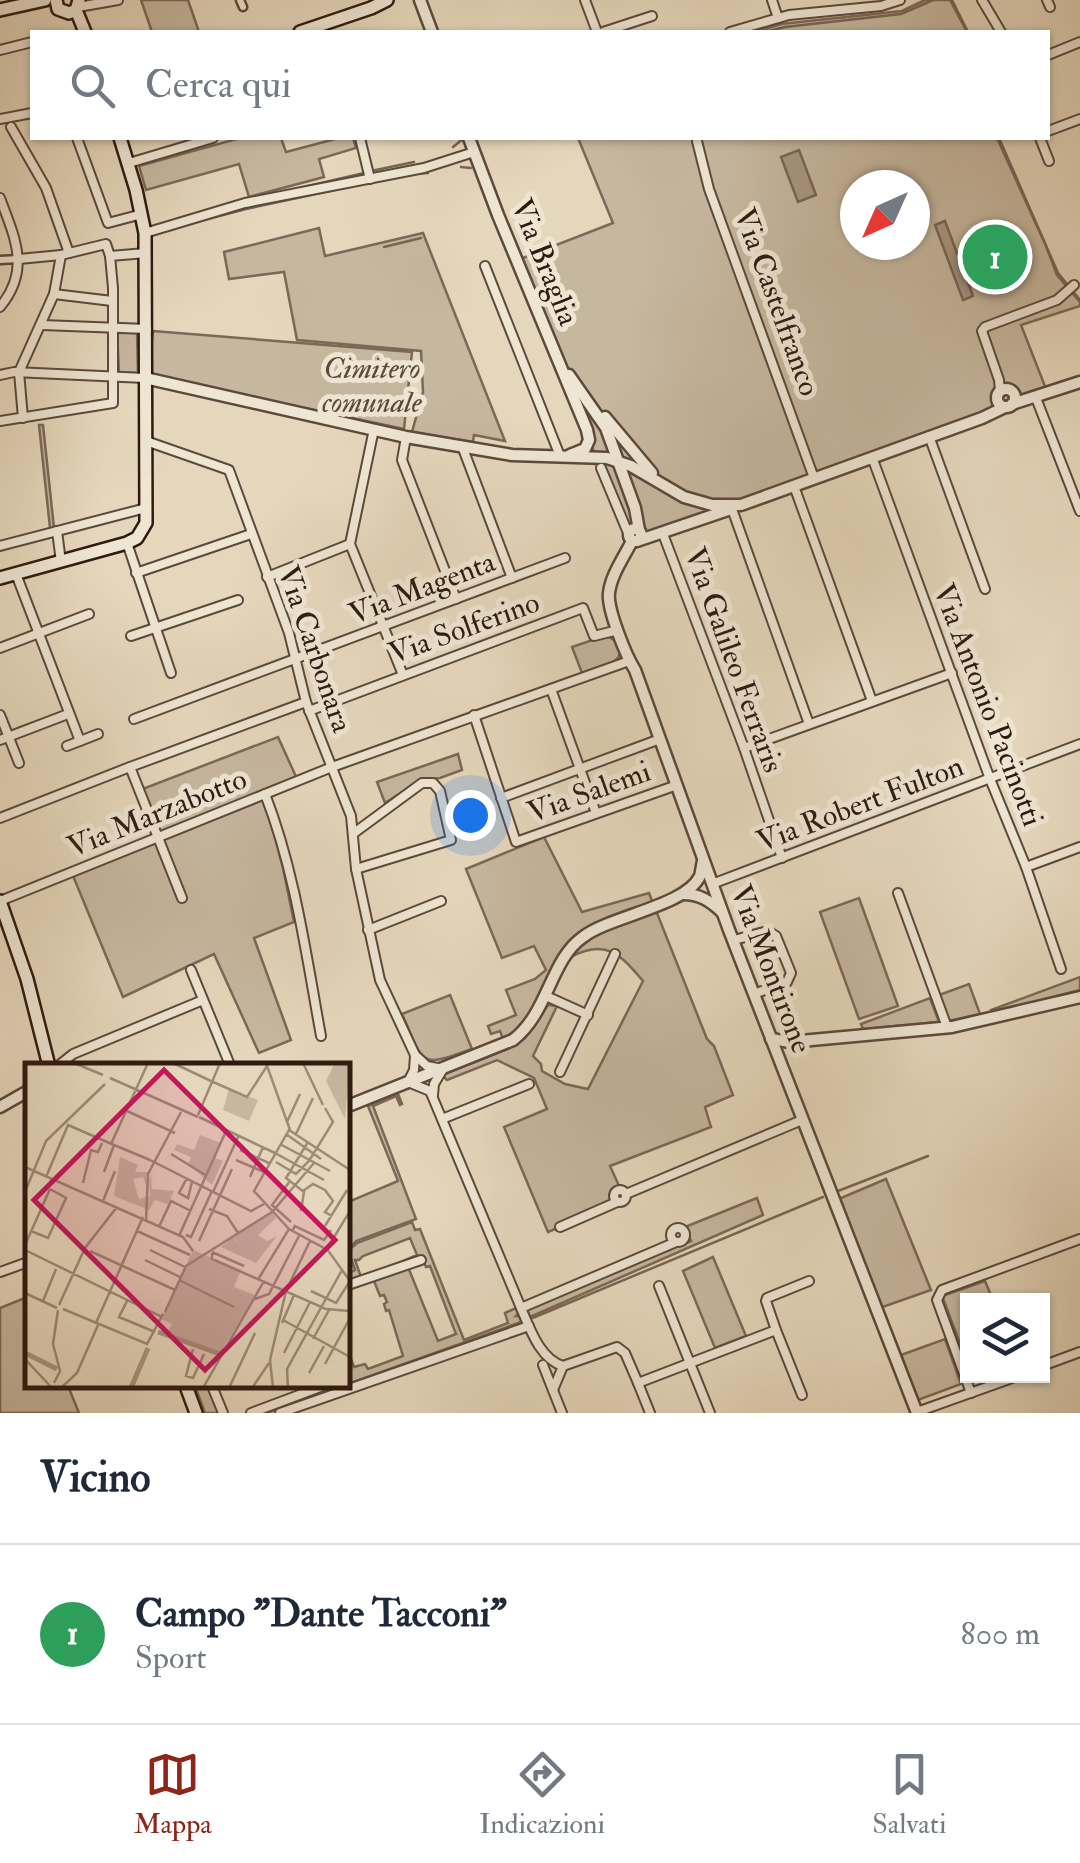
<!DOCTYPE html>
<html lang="it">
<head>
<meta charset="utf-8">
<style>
	:root { --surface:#fff; --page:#f2f2f3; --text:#1f2937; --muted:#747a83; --line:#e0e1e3; --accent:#8f2418 }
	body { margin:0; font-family:"IM FELL Double Pica",serif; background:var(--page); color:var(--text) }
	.controls { position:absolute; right:30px; bottom:30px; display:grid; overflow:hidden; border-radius:0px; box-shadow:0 2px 8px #0004 }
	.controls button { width:90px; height:90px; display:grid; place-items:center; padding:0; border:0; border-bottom:2px solid var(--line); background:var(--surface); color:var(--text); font:50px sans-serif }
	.compass { position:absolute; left:840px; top:170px; width:90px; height:90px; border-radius:50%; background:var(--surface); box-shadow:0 2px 8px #0004; rotate:225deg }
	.you { position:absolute; left:470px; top:815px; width:35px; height:35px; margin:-25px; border:8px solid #fff; border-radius:50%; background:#1a73e8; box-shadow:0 0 0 15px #1a73e833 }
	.badge { display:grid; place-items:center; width:65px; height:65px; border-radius:50%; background:var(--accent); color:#fff; font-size:32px; font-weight:700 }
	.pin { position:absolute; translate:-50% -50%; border:5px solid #fff; box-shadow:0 2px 10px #0006 }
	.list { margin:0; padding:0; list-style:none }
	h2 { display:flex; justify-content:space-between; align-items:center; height:130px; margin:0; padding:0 40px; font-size:42px }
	h2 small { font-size:32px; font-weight:400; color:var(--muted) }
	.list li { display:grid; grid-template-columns:65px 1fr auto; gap:30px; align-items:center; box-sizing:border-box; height:180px; padding:0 40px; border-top:2px solid var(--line) }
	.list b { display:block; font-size:38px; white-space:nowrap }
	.list p { margin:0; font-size:32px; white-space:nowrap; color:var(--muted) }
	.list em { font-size:32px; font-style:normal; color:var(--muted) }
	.icon { flex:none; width:55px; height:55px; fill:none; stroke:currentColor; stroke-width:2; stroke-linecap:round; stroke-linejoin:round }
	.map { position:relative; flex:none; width:1080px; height:1413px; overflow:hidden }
	.search { position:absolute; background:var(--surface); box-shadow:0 2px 8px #0004; left:30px; right:30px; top:30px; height:110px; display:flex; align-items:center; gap:25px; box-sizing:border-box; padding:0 35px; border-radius:0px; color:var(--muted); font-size:38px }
	.sheet { height:310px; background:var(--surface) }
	nav { display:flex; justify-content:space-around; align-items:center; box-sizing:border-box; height:140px; border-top:2px solid var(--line); background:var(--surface); font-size:28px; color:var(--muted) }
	nav a { display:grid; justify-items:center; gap:5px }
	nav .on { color:var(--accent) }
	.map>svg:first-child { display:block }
</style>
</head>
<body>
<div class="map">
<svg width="1080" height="1413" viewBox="0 0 1080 1413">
	<rect width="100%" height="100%" fill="#e5d7bc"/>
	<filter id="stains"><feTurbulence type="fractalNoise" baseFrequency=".002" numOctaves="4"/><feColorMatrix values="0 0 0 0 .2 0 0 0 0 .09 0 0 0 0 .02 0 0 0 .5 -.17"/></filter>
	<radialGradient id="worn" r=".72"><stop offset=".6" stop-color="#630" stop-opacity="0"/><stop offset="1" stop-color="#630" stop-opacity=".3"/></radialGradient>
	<g fill="#c6b79f" stroke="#7b6858" stroke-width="2.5" fill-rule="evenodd">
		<path d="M141 0H188L199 32H152Z"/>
		<path d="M925 0H950L967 32H756L781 24 902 11Z"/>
		<path d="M240 138H281L286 152 339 138H353L356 148 319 159 324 177 249 197 239 164 146 190 139 166Z"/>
		<path d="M578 138H997L1046 246 1057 275 1080 302V306L1021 325 1048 394 633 546 515 261 613 223ZM855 185H915V245H855Z"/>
		<path d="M319 228 325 256 423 233 505 441 474 435 473 442 412 432 423 392 421 351 297 340 284 272 229 279 224 252Z"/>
		<path d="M137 331 138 373H119L117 332Z"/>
		<path d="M153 331 412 352 404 429 148 375Z"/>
		<path d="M39 425H43L54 528H50Z"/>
		<path d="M604 636C615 637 621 646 619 657L612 663 582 673 572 647Z"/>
		<path d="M278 737 298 781 264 795 283 868 294 922 254 938 291 1040 259 1053 214 954 123 997 71 871 158 835 140 790Z"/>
		<path d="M458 754 462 770 440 778 421 780 385 803 377 782Z"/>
		<path d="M544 837 582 912 649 893 707 1039 714 1046 733 1095 705 1107 711 1127 610 1166 625 1199 548 1232 504 1127 547 1109 534 1078 497 1060 447 1080 442 1075 508 1049 525 1038 548 1005 557 1006 533 1056 541 1064 542 1071 565 1084 588 1089 643 981C621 955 606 938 571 957 565 960 556 964 552 970 533 998 537 1019 503 1039L500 1031 491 1034 488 1026 516 1015 506 990 535 979 546 970 534 946 502 958 466 869Z"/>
		<path d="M859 898 898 1006 859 1019 820 912Z"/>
		<path d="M1080 977V990L992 1013 991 1010Z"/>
		<path d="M969 984 980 1014 949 1021 939 995Z"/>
		<path d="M450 995 472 1049C417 1069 425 1064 402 1014Z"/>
		<path d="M930 998 939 1022 863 1029 861 1024Z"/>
		<path d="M398 1094 402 1104 400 1105 396 1096 373 1106 416 1219 356 1241 348 1250V1202L398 1181 368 1106Z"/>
		<path d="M886 1179 931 1290 877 1309 834 1201Z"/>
		<path d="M757 1198 763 1215 530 1317 526 1308 691 1241 685 1227Z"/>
		<path d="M412 1222 415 1230 420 1229 464 1340 508 1323 505 1313 516 1308 518 1314 516 1316H519L523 1325 335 1390 333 1386H348V1351L354 1367 365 1364 368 1369 403 1356 389 1310 386 1311 384 1304 387 1302 384 1295 380 1296 374 1281 408 1267 438 1341 456 1334 430 1266 426 1267 422 1258 417 1257 367 1277 417 1255 410 1238 363 1256 359 1260H355L361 1277 348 1281V1273L355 1270 349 1253 350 1249 357 1243Z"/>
		<path d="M713 1257 746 1336 715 1348 683 1271Z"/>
		<path d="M985 1281 993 1300H968L967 1362 942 1296Z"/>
		<path d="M27 1297 28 1386H68L79 1413H0V1308Z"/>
		<path d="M945 1339 961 1384 918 1400 901 1355Z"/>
		<path d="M195 1386H210L221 1413H205Z"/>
	</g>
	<g fill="#a79782" stroke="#776554" stroke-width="2.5">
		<path d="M799 150 816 195 798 202 781 157Z"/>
		<path d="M945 221 973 296 963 300 935 225Z"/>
	</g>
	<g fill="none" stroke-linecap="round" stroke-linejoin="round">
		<g stroke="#776554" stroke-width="2.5">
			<path d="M952 0 968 32"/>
			<path d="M765 32 785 27 901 14 933 0"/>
			<path d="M476 138 481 155"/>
			<path d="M999 138 1058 273 1080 300"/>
			<path d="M453 147 463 139"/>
			<path d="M461 167 471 168"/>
			<path d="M371 171 414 162"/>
			<path d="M414 174 428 173"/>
			<path d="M230 204 364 173"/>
			<path d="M181 226 246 209 372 182"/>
			<path d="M384 247 421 238"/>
			<path d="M838 1191 928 1156"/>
			<path d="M348 1384 535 1317 823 1197"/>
			<path d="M334 1389 344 1386"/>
			<path d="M267 1413 317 1395"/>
		</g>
		<g stroke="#5d493b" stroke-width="11">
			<g id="pedestrian">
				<path d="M240 0 243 7"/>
				<path d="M0 260 19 259"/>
			</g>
		</g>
		<g stroke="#5d493b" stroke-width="12">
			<g id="minor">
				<path d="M585 0 597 32"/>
				<path d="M772 0 778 18"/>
				<path d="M982 0 1001 32"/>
				<path d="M1047 0 1050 7"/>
				<path d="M78 7 118 0"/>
				<path d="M603 32 652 16"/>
				<path d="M730 32 789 15 881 6 900 0"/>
				<path d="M0 50 32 42"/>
				<path d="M1048 55 1080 42"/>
				<path d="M0 119 32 113"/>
				<path d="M11 127 46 188 69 253"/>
				<path d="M1048 131 1080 119"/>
				<path d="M77 138 108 223 142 214"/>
				<path d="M360 138 370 179"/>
				<path d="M1040 138 1049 161"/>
				<path d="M697 141 709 189 814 478"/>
				<path d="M129 163 213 138"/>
				<path d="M0 198C15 238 31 270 0 307"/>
				<path d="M145 233 245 203 424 168 474 152"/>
				<path d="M19 259 61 255 106 244 110 256 146 253"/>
				<path d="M485 266 560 456"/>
				<path d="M54 294 112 301"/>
				<path d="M42 325 147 329"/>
				<path d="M0 375 14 372 145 378"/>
				<path d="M1000 391 999 380 982 331 985 327 1057 300 1074 285"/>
				<path d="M1036 398 1080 511"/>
				<path d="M23 418 19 372 54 294 61 255"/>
				<path d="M0 421 113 403V288L110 256"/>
				<path d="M374 429 350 544 403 675"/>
				<path d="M929 436 985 589"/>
				<path d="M406 437 402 460 456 599"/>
				<path d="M146 441 229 470 289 633 306 702 351 816 356 869 380 980 415 1055 414 1070 408 1082 430 1091 433 1098 521 1308 676 1242"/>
				<path d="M462 446 512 578"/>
				<path d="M872 457 990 779 1026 867 1061 969"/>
				<path d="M601 468 628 533"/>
				<path d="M794 486 872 701"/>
				<path d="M732 509 809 724"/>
				<path d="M57 531 61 562"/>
				<path d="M663 534 744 748 782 858"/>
				<path d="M127 543 171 673"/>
				<path d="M0 546 146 508"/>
				<path d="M136 573 251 534"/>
				<path d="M16 574 80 741"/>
				<path d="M267 577 350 544"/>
				<path d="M131 636 238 600"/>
				<path d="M0 648 89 614"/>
				<path d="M551 689 596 813"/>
				<path d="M309 711 583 608 594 636 618 630"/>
				<path d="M0 715 19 763"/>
				<path d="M474 715 516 842 677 785"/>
				<path d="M134 719 565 558"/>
				<path d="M0 740 68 714"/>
				<path d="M67 746 98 734"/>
				<path d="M744 748 952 673"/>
				<path d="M130 767 182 898"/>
				<path d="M265 794C295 871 306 954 321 1036"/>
				<path d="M501 798 660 739"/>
				<path d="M0 818 130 767 306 702"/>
				<path d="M354 833 422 783H433L440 791 451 840 356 869"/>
				<path d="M1026 867 1080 847"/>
				<path d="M712 884 1080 744"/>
				<path d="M898 893 947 1027"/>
				<path d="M0 901 332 767 629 661"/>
				<path d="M368 930 441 901"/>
				<path d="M734 940 768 931 776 936 791 973 787 982 754 994"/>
				<path d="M191 970 230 1065"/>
				<path d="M546 996 588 1015"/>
				<path d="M415 1055 427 1066 443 1069 434 1084 433 1095"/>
				<path d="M58 1066 73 1054 203 1000"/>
				<path d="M560 1072 615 954"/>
				<path d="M442 1119 529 1084"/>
				<circle cx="620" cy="1196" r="6"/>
				<path d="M626 1194 802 1120"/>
				<path d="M560 1227 617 1202"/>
				<circle cx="678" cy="1235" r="7"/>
				<path d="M0 1272 28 1262"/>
				<path d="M348 1285 421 1260"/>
				<path d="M659 1286 710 1413"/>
				<path d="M521 1308C530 1329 540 1359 563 1366L553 1390"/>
				<path d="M776 1330 802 1395"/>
				<path d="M543 1365 562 1413"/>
				<path d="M563 1366 617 1347 625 1353 638 1383 776 1330 766 1301 767 1298 809 1281"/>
				<path d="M1042 1366 1080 1352"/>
				<path d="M638 1383 650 1413"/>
				<path d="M212 1386 223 1413"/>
				<path d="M971 1393 937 1300 942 1290 1080 1239"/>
				<path d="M917 1412 1018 1376"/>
				<path d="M251 1413 323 1386"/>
				<path d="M280 1413 529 1326"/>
			</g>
		</g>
		<g stroke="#5d493b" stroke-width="15">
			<g id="tertiary">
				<path d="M420 0 432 32"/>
				<path d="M469 138 498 215 587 430 589 440 585 449 570 455"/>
				<path d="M569 375 606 428 635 508 639 530"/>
				<path d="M145 378 406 437 512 455 607 458 631 466 684 497 712 505H741L982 418 1005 407"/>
				<circle cx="1006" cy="398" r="9"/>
				<path d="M1012 404 1080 382"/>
				<path d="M605 417 652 473"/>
				<circle cx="635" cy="535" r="6"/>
				<path d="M632 541C624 557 611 575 609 593 607 609 626 656 635 670L729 930 917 1413"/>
				<path d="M637 541 731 509"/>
				<path d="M683 894C700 894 710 901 722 912"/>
				<path d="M771 1039 790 1042 952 1027 1080 997"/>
				<path d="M348 1106 513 1040C549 1012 550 960 583 937 610 916 686 906 700 876 701 873 702 865 703 861"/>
				<path d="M0 1107 28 1091"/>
			</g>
		</g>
		<g stroke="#301a10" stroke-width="16">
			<g id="secondary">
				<path d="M56 0 58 9 69 13 76 10 79 0"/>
				<path d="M0 10 45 0"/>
				<path d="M76 10 85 32"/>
				<path d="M300 32 371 8 387 0"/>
				<path d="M0 578 127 543 137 538 146 523 145 233 136 190 120 138"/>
				<path d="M0 901 27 979 49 1066"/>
				<path d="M186 1386 196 1413"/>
			</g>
		</g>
		<use href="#pedestrian" stroke="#eee5d3" stroke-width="6"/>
		<use href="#minor" stroke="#eee5d3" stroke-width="8"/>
		<use href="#tertiary" stroke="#eee5d3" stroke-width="10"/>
		<use href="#secondary" stroke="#eee5d3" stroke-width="11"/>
	</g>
	<g text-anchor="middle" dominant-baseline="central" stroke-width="10" stroke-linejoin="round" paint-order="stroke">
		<g font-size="30" fill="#301a10" stroke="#eee5d3">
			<text transform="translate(545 262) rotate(68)">Via Braglia</text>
			<text transform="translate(777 302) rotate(70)">Via Castelfranco</text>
			<text transform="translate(422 588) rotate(-21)">Via Magenta</text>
			<text transform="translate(464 628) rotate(-20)">Via Solferino</text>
			<text transform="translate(315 649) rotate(71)">Via Carbonara</text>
			<text transform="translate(734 660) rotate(70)">Via Galileo Ferraris</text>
			<text transform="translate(988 705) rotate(69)">Via Antonio Pacinotti</text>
			<text transform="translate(589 792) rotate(-20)">Via Salemi</text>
			<text transform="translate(860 804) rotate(-21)">Via Robert Fulton</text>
			<text transform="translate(157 813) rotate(-22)">Via Marzabotto</text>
			<text transform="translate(771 969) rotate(69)">Via Montirone</text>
		</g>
		<g font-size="30" font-style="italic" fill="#5d493b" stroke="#eee5d3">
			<text x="372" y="368">Cimitero<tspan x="372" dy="34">comunale</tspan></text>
		</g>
	</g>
	<g transform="translate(25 1063)">
		<rect width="325" height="325" fill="#e5d7bc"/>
		<path d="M310 0H325L320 56 301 18ZM204 26 233 37 224 58 198 47ZM175 72 196 80 190 95 198 98 187 122 163 101 166 94 149 87 152 81 169 87ZM95 94 113 102 110 109H122L121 123 118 114 108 116 114 136 125 133 124 119 126 111 127 126 149 128 143 141 130 137 124 147 89 133ZM247 149 251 155 233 172 242 178 252 173 231 200 196 184 208 174 217 185 209 174ZM168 187 216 207 209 224 230 232 195 291 142 270 147 261 136 256Z" fill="#c6b79f"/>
		<path fill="none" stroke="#a79782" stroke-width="5" d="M133 269 195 291M0 290 32 306M106 325 123 285"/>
		<path fill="none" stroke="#9d8b77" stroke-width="2.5" d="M49 0 78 12M148 0 186 18M241 0 265 67M278 0 298 42M85 15 173 54M186 18 222 34 242 3M102 48 150 70M173 52 195 0M174 54 250 90M262 59 275 31M261 71 296 96M271 71 288 35M86 81 123 0M255 81 305 108M215 87 244 100M250 90 299 117M146 91 182 113M125 97 226 148 239 141M211 97 239 109M251 99 271 111 284 98 308 59 300 45M0 104 158 174 168 188M79 109 89 82 125 97M21 114 43 62 89 82M225 114 238 84M162 115 154 130 163 135 167 119M265 118 247 142 266 159M58 120 66 87 73 89 77 80M278 128 288 121 300 127 308 138 300 149 307 153M0 129 21 78 80 21M188 129 213 74M78 138 90 108M184 146 202 153 213 170M276 148 279 129 261 115 283 79M121 158 123 111 156 49M300 163 322 127M134 164 146 138 166 148M6 168 23 175 41 135 25 126M112 168 165 192M267 168 270 163 299 177 306 167M161 172 166 174 187 128M154 173 201 68M174 178 207 106M0 182 25 126M303 184 325 148M299 185 264 166 229 128 264 67 325 107M302 186 325 218M0 187 137 254M125 187 160 204M65 188 150 227M187 189 219 203M187 190V196L301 246 325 248M120 197 155 214M234 215 264 166M154 217 209 244M286 228 311 240 325 218M0 230 32 245M230 236 244 231 274 173M18 238 31 206M102 238 94 254 130 269M34 242 60 185 92 144M38 246 122 281 138 251M140 249 161 203 247 149 289 100M258 257 325 294M71 260 118 154M257 260 269 232M288 276 304 247M168 286 161 313 168 315 179 291M259 290 285 239M0 296 27 325M300 301 325 255M284 310 299 283M29 320 35 308 28 281 33 247M37 324 52 310 73 262M178 325 239 218M204 325 230 270M227 325 244 300M248 325 245 297 261 228 285 178M263 325 262 306 317 207"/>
		<path fill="#c2185b" fill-opacity="0.15" stroke="#c2185b" stroke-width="5" d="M139 7 310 177 180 307 9 137Z"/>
		<rect width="325" height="325" fill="none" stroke="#301a10" stroke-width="5"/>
	</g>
	<rect width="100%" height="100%" filter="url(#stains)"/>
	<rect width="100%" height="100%" fill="url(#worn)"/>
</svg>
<div class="controls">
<button><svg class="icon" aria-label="layers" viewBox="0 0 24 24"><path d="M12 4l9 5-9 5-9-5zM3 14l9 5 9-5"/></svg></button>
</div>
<svg class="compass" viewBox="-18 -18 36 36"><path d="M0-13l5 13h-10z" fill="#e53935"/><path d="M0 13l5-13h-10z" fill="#747a83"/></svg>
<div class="you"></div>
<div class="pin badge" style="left:995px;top:257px;background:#2e9e5b">1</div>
<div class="search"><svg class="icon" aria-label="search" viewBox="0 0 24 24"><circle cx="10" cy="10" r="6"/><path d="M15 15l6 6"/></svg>Cerca qui</div>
</div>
<section class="sheet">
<h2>Vicino<small></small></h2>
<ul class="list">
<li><span class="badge" style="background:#2e9e5b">1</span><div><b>Campo &quot;Dante Tacconi&quot;</b><p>Sport</p></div><em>800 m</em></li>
</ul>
</section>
<nav>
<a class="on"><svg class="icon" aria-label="map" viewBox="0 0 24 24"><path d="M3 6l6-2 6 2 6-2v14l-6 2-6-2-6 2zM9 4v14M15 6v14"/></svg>Mappa</a>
<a><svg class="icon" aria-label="directions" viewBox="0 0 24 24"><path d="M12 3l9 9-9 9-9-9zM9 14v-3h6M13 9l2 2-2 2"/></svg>Indicazioni</a>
<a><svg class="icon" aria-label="saved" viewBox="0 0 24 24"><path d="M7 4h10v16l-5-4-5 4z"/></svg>Salvati</a>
</nav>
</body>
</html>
